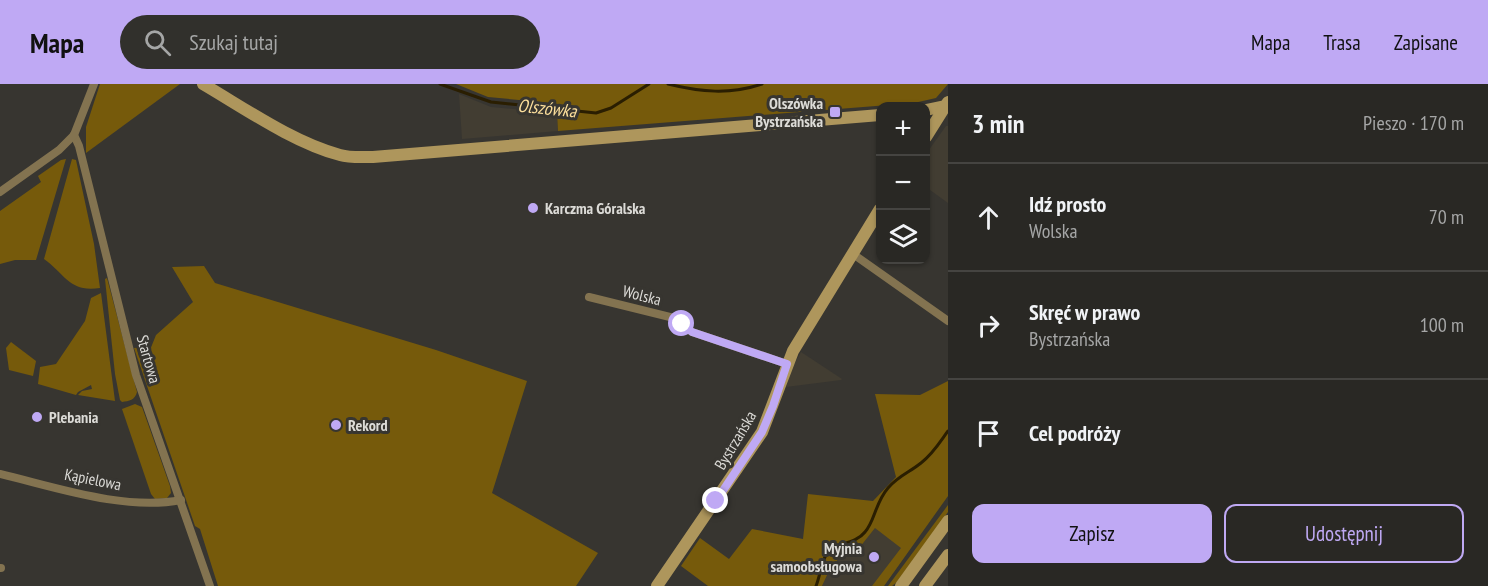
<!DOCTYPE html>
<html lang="pl">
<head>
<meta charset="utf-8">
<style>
	:root { --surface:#292824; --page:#31302c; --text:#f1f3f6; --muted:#a5a6a6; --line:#454441; --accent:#bfa9f4 }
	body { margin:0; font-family:"PT Sans Narrow",sans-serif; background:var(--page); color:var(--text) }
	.controls { position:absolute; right:18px; top:18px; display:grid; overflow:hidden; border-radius:12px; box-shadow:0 2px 4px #0004 }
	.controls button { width:54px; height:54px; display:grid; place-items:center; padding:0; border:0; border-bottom:2px solid var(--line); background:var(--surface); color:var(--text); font:30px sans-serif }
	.stop { position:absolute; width:18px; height:18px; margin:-14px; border:4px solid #bfa9f4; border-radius:50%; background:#fff }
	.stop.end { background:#bfa9f4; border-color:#fff; box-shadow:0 2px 6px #0008 }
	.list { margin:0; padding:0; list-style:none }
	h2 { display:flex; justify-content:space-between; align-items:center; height:78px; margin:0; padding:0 24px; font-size:26px }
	h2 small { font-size:20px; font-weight:400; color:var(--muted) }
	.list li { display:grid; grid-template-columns:39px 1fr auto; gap:18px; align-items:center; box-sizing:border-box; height:108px; padding:0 24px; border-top:2px solid var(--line) }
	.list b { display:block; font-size:22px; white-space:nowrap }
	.list p { margin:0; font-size:20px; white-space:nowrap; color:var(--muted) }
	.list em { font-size:20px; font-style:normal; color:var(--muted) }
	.actions { display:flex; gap:12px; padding:18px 24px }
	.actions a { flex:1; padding:14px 0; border:2px solid var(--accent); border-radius:12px; text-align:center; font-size:21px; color:var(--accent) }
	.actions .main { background:var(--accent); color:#111 }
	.icon { flex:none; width:33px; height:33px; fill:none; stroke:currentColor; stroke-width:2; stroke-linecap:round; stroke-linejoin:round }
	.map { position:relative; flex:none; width:948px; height:502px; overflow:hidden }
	header { display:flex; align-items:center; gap:36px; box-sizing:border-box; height:84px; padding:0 30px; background:var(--accent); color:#111 }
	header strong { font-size:28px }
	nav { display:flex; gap:33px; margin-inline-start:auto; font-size:21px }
	.search { width:420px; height:54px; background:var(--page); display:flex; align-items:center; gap:15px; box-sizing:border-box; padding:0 21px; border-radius:33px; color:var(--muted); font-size:22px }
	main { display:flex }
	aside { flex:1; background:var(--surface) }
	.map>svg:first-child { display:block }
</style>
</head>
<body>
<header>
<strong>Mapa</strong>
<div class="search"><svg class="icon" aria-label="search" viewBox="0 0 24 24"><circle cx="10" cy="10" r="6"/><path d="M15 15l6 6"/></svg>Szukaj tutaj</div>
<nav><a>Mapa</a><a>Trasa</a><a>Zapisane</a></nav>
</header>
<main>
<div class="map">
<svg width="948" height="502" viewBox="0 0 948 502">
	<rect width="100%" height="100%" fill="#373530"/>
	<g fill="#423d32">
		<path d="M459 10 491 23 557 29 558 47 462 55Z"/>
		<path d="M946 42H948V119L926 103V70Z"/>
		<path d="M801 268 842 295 841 296 786 303 792 284Z"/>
		<path d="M878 440 910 465 884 502H822L829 487 842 470 852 472Z"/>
	</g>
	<g fill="#765a0b">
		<path d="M100 0H180L86 69V43Z"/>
		<path d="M456 0H948L936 14 914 19 558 47 557 29 552 19 488 13Z"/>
		<path d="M66 75 36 176H15L0 180V127L41 98 38 92 61 76Z"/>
		<path d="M72 75 76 76 94 160 100 204C70 209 65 190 44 175Z"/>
		<path d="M204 182 215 199 436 266 527 297 492 409 598 469 576 502H218L200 445 195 442 134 264 145 263 150 266 156 251 193 218 172 183Z"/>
		<path d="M107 194 137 308C135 316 129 317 122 318L120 316 115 290 105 195Z"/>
		<path d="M101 209 115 317 78 311 82 307 92 305 91 301 78 308 76 311 38 300 40 283 56 280 85 237 91 214Z"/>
		<path d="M11 258 36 277 33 292 9 286 6 264Z"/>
		<path d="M948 297V412L884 502H872L901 464 875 444 852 473 842 470 829 487 822 502H708L681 482 700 454 729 475 752 445 803 455 808 410 873 417 896 393 875 310 920 311Z"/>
		<path d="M135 320 142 323 170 402 171 409 167 414 155 415 151 410 122 325Z"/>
		<path d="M948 421V428L897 498 892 502H888Z"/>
	</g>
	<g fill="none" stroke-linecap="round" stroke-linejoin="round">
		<g stroke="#2a1e01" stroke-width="3">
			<path d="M440 0 491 18 596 29 611 24 649 0"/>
			<path d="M668 0C701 8 729 11 762 0"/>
			<path d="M816 502C820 492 821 480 826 471 831 459 855 461 865 448 875 437 875 419 888 404 898 392 910 388 921 379 933 370 940 358 948 347"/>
		</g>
		<g stroke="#837350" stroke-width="8">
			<path d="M74 51 79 62 136 291 210 502"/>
			<path d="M0 108 59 66 74 51 94 0"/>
			<path d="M853 170 948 237"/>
			<path d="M589 213 674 234 692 248 787 280"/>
			<path d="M0 390C55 403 124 427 181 416"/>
			<path d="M0 484H1"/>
		</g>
		<g stroke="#ae965c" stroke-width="12">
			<path d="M203 0C244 24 294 59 340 71 350 74 362 73 373 73L880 31"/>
			<path d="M926 26 945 22"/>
			<path d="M926 53 948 18"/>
			<path d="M657 502 762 348 793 267 880 125"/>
			<path d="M901 502 948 437"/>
			<path d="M925 502 948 471"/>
		</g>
	</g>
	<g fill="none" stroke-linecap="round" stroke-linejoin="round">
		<path stroke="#bfa9f4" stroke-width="8" d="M682 240 692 248 787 280 773 322 762 348 716 417"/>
	</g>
	<g fill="#bfa9f4" stroke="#373530" stroke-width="2">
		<rect x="829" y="22" width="12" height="12" rx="3"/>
		<circle cx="533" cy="124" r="6"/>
		<circle cx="37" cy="333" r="6"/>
		<circle cx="336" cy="341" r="6"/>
		<circle cx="874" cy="473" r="6"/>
	</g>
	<g text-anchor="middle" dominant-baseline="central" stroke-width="6" stroke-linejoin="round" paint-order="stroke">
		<g font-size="16" font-weight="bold" fill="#dcdbd7" stroke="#373530" text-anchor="start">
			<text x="823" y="19" text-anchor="end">Olszówka<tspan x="823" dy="18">Bystrzańska</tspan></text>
			<text x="545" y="124">Karczma Góralska</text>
			<text x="49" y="333">Plebania</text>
			<text x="348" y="341">Rekord</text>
			<text x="862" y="464" text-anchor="end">Myjnia<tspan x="862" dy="18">samoobsługowa</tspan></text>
		</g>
		<g font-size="16" fill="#dcdbd7" stroke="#373530">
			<text transform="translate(642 211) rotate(14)">Wolska</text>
			<text transform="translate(149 275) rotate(74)">Startowa</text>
			<text transform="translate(735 356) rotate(-59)">Bystrzańska</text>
			<text transform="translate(93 395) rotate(11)">Kąpielowa</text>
		</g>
		<g font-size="18" font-style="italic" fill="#fcdf9c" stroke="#373530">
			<text transform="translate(547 24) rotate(6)">Olszówka</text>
		</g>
	</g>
</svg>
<div class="controls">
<button>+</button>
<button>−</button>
<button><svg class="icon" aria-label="layers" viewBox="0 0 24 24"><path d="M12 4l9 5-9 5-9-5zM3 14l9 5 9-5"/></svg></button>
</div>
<div class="stop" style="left:682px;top:240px"></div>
<div class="stop end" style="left:716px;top:417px"></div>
</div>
<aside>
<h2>3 min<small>Pieszo · 170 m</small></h2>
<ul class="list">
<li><svg class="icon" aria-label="ahead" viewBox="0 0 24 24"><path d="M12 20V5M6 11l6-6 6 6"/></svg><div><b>Idź prosto</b><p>Wolska</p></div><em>70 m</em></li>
<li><svg class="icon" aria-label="right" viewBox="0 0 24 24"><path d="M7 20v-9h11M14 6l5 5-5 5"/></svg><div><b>Skręć w prawo</b><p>Bystrzańska</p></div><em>100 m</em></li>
<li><svg class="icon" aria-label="arrive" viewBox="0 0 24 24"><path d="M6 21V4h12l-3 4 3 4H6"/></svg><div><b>Cel podróży</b></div></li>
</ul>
<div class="actions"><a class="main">Zapisz</a><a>Udostępnij</a></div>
</aside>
</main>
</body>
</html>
